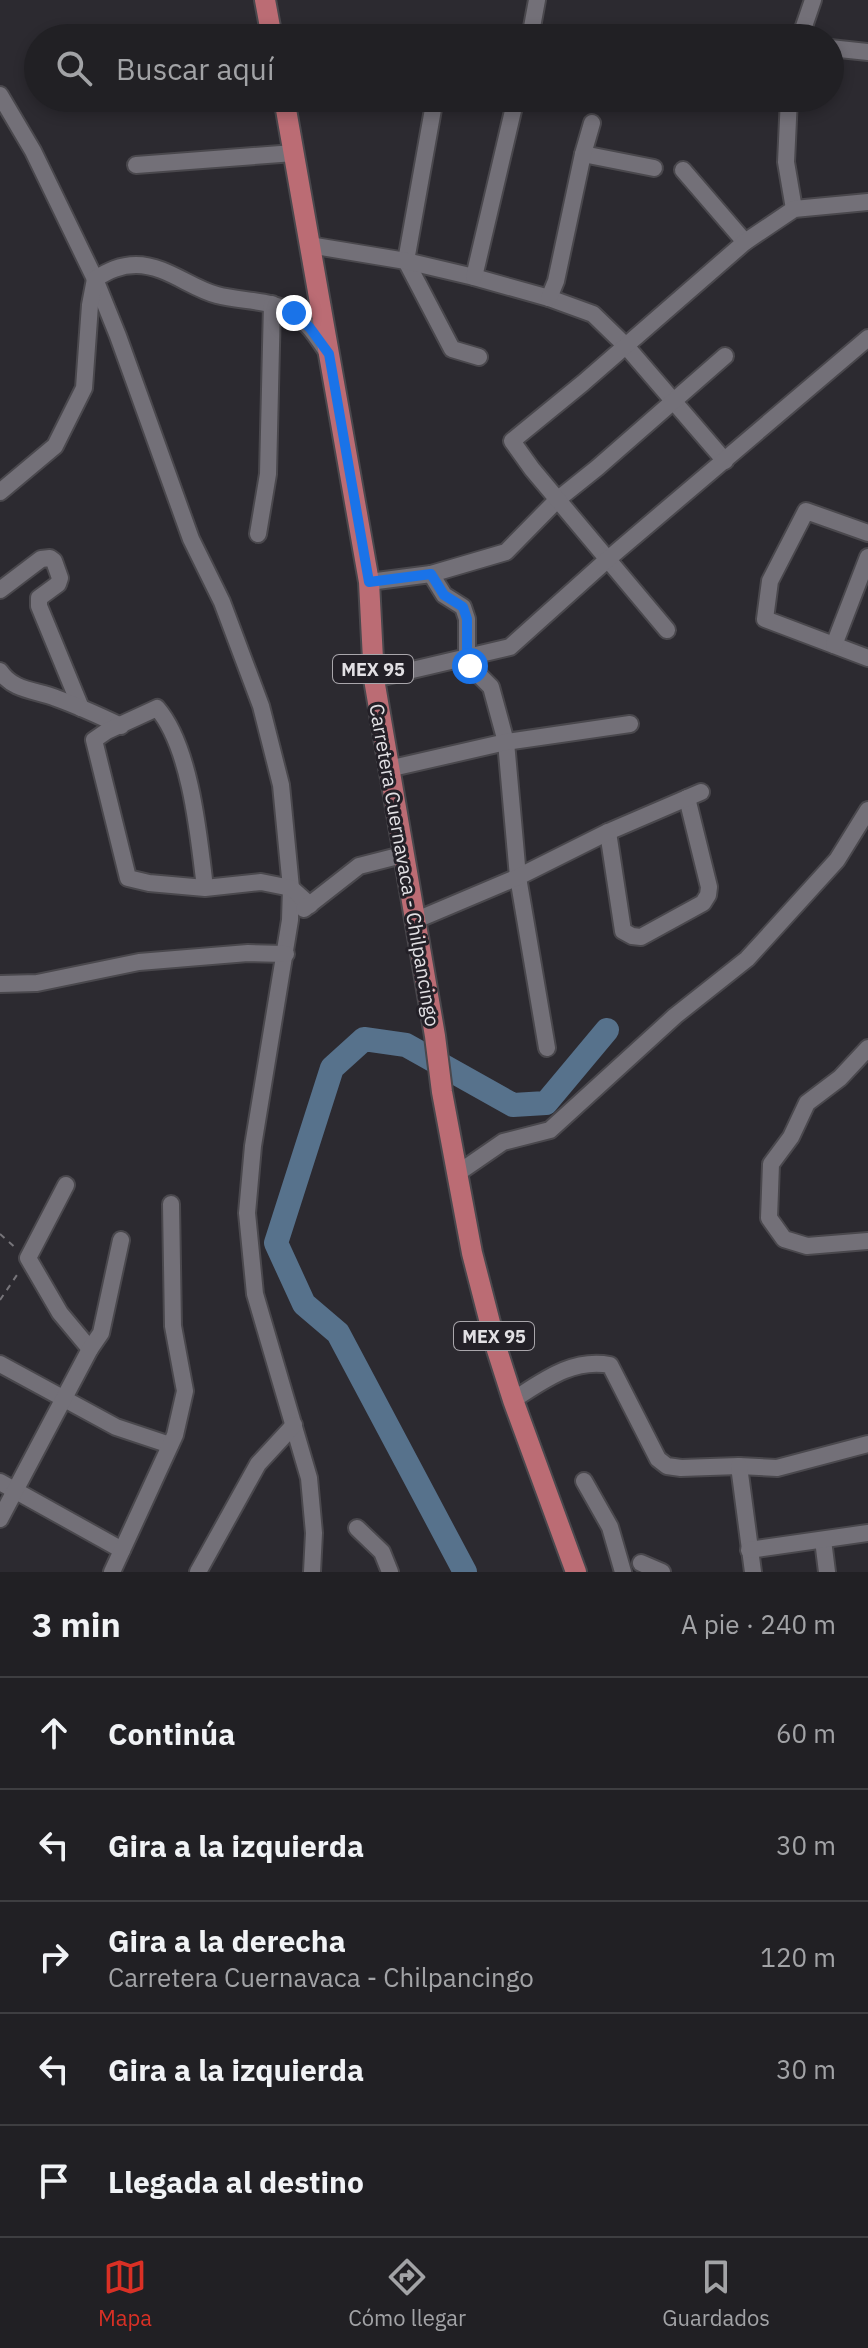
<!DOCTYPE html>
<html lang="es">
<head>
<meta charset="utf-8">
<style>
	:root { --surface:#212024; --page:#2d2d31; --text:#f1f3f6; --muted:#a2a3a6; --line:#3e3e41; --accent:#d93025 }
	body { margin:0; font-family:"IBM Plex Sans",sans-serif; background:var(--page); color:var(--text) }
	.stop { position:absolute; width:24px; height:24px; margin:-18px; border:6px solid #1a73e8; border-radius:50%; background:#fff }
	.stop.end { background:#1a73e8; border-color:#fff; box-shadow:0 2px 8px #0008 }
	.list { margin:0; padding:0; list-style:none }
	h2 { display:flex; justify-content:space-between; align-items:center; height:104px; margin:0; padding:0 32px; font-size:34px }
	h2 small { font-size:26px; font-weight:400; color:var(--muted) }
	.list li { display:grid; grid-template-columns:52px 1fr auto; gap:24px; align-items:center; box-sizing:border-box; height:112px; padding:0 32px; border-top:2px solid var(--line) }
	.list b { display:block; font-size:30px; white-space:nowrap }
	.list p { margin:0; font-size:26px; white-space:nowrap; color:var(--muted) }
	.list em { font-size:26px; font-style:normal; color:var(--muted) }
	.icon { flex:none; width:44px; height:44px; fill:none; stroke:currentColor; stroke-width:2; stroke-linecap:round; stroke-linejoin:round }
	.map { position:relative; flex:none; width:868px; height:1572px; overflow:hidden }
	.search { position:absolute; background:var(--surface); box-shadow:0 4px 12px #0003; left:24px; right:24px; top:24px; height:88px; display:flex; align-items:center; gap:20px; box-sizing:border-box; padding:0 28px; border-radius:44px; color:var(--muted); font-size:30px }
	.sheet { height:664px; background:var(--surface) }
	nav { display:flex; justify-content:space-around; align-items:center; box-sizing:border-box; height:112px; border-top:2px solid var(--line); background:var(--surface); font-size:22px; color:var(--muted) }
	nav a { display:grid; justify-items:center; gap:4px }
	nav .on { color:var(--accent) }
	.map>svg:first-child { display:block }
</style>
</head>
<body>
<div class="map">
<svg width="868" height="1572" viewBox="0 0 868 1572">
	<rect width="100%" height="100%" fill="#2c2a30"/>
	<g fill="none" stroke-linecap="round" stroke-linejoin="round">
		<path stroke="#57728c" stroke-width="24" d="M465 1572 338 1333 304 1304 276 1243 332 1068 364 1039 406 1045 513 1105 546 1103 607 1030"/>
		<g stroke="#4a484d" stroke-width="20">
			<g id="minor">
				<path d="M530 38 537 0"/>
				<path d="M800 38 813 0"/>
				<path d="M830 48 868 52"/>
				<path d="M0 95 33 151 95 279 118 336 191 539 222 602 261 706 281 785 291 888 290 920 253 1146 247 1213 255 1294 309 1478 314 1533 312 1572"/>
				<path d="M435 98 406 261 452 349 479 357"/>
				<path d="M789 98 786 162 794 209"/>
				<path d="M583 154 654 168"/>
				<path d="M136 165 294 153"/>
				<path d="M683 170 745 242"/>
				<path d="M309 245 406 261 474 277 549 298 593 314 626 346 725 461"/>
				<path d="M474 277 516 98"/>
				<path d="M549 298 556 281 583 154 592 123"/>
				<path d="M0 492 55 446 84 388 90 305 95 279C108 271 120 265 136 265 166 265 190 288 217 295 243 302 273 299 296 315 310 325 318 339 328 353"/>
				<path d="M868 533 806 511 770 581 765 619 868 658"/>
				<path d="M258 534 268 474 272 304"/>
				<path d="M431 574 506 552 557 500 597 468 725 356"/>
				<path d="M369 582 431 574 444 595 463 607 467 619V657L470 666 491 687 506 742 518 877 547 1048"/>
				<path d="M0 590 41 559 50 558 54 561 60 578 58 584 39 598V606L81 708"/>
				<path d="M667 630 532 469 512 441 583 383 745 242 794 209 868 202"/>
				<path d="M834 645 868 557"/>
				<path d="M0 671C13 691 36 690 56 698 78 706 100 716 121 726"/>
				<path d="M374 679 510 647 608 559 868 338"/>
				<path d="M388 769 506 742 630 724"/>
				<path d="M608 832 623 931 632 936 641 937 703 903 708 895 709 887 687 798"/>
				<path d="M205 888C199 838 191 747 157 708L107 731 94 740 128 878 149 883 205 888 261 882 291 888 310 905"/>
				<path d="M304 909 359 866 402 855"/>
				<path d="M414 921 518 877 608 832 701 792"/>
				<path d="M0 984 37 983 139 962 248 953 286 954"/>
				<path d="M868 1048 840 1078 807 1103 791 1137 771 1164 769 1218 784 1239 807 1246 868 1241"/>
				<path d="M458 1173 503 1142 550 1130 675 1016 747 959 837 860 868 810"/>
				<path d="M66 1185 28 1258 60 1313 90 1349"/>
				<path d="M0 1364 116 1427 170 1445"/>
				<path d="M513 1400C543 1381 572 1358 610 1365L658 1459 667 1466 681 1468 739 1466 777 1468 868 1444"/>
				<path d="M739 1466 753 1572"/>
				<path d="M584 1481 610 1527 623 1572"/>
				<path d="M0 1482 122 1550"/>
				<path d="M0 1519 90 1349 101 1333 121 1240"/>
				<path d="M357 1528 382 1552 390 1572"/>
				<path d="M823 1540 827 1572"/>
				<path d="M749 1550 868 1533"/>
				<path d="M641 1563 662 1572"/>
				<path d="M112 1572 175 1435 185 1391 173 1326 171 1204"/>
				<path d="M198 1572 258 1464 294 1425"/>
			</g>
		</g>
		<g stroke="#4a484d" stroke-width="24">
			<g id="major">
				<path d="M265 0 272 38"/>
				<path d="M284 98 369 582 374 679 435 1036 442 1092 472 1253 497 1350 513 1400 576 1572"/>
			</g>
		</g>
		<g stroke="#77757a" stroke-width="2" stroke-dasharray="6 6" stroke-linecap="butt">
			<path d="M0 1234 17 1249"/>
			<path d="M0 1300 19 1272"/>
		</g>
		<use href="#minor" stroke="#737078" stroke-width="16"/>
		<use href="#major" stroke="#bb6c74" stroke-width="20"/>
	</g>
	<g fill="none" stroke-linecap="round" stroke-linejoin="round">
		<path stroke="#1a73e8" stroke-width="10" d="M294 313 310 328 329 354 369 582 431 574 444 595 463 607 467 619V657L470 666"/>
	</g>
	<g text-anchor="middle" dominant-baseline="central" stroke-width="6" stroke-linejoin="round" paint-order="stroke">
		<g fill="#232027" stroke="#a9a6ab" stroke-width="2">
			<rect x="333" y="655" width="80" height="28" rx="6"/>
			<rect x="454" y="1322" width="80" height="28" rx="6"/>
		</g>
		<g font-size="18" font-weight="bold" fill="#e2e0e4">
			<text x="373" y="669">MEX 95</text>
			<text x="494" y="1336">MEX 95</text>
		</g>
		<g font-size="20" fill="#e2e0e4" stroke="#232027">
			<text transform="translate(405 865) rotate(80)">Carretera Cuernavaca - Chilpancingo</text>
		</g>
	</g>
</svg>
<div class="stop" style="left:470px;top:666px"></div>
<div class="stop end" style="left:294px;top:313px"></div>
<div class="search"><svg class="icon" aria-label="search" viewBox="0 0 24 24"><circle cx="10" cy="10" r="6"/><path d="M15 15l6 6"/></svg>Buscar aquí</div>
</div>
<section class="sheet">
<h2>3 min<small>A pie · 240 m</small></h2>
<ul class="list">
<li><svg class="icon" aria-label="ahead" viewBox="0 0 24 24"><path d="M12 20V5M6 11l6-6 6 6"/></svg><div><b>Continúa</b></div><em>60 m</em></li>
<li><svg class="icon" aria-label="left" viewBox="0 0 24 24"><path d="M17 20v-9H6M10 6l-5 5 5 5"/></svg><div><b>Gira a la izquierda</b></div><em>30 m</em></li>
<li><svg class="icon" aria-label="right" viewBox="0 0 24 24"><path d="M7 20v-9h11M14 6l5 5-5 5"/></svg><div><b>Gira a la derecha</b><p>Carretera Cuernavaca - Chilpancingo</p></div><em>120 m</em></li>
<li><svg class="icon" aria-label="left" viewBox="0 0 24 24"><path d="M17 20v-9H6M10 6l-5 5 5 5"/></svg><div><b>Gira a la izquierda</b></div><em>30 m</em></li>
<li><svg class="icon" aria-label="arrive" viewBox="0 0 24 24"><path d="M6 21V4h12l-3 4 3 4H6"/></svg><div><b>Llegada al destino</b></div></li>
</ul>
</section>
<nav>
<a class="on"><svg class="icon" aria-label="map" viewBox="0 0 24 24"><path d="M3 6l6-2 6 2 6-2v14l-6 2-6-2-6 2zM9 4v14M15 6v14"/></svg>Mapa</a>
<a><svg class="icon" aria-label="directions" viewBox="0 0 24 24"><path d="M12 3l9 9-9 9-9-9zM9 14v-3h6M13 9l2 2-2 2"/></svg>Cómo llegar</a>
<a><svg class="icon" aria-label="saved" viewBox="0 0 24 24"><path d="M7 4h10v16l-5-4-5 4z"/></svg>Guardados</a>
</nav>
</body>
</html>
